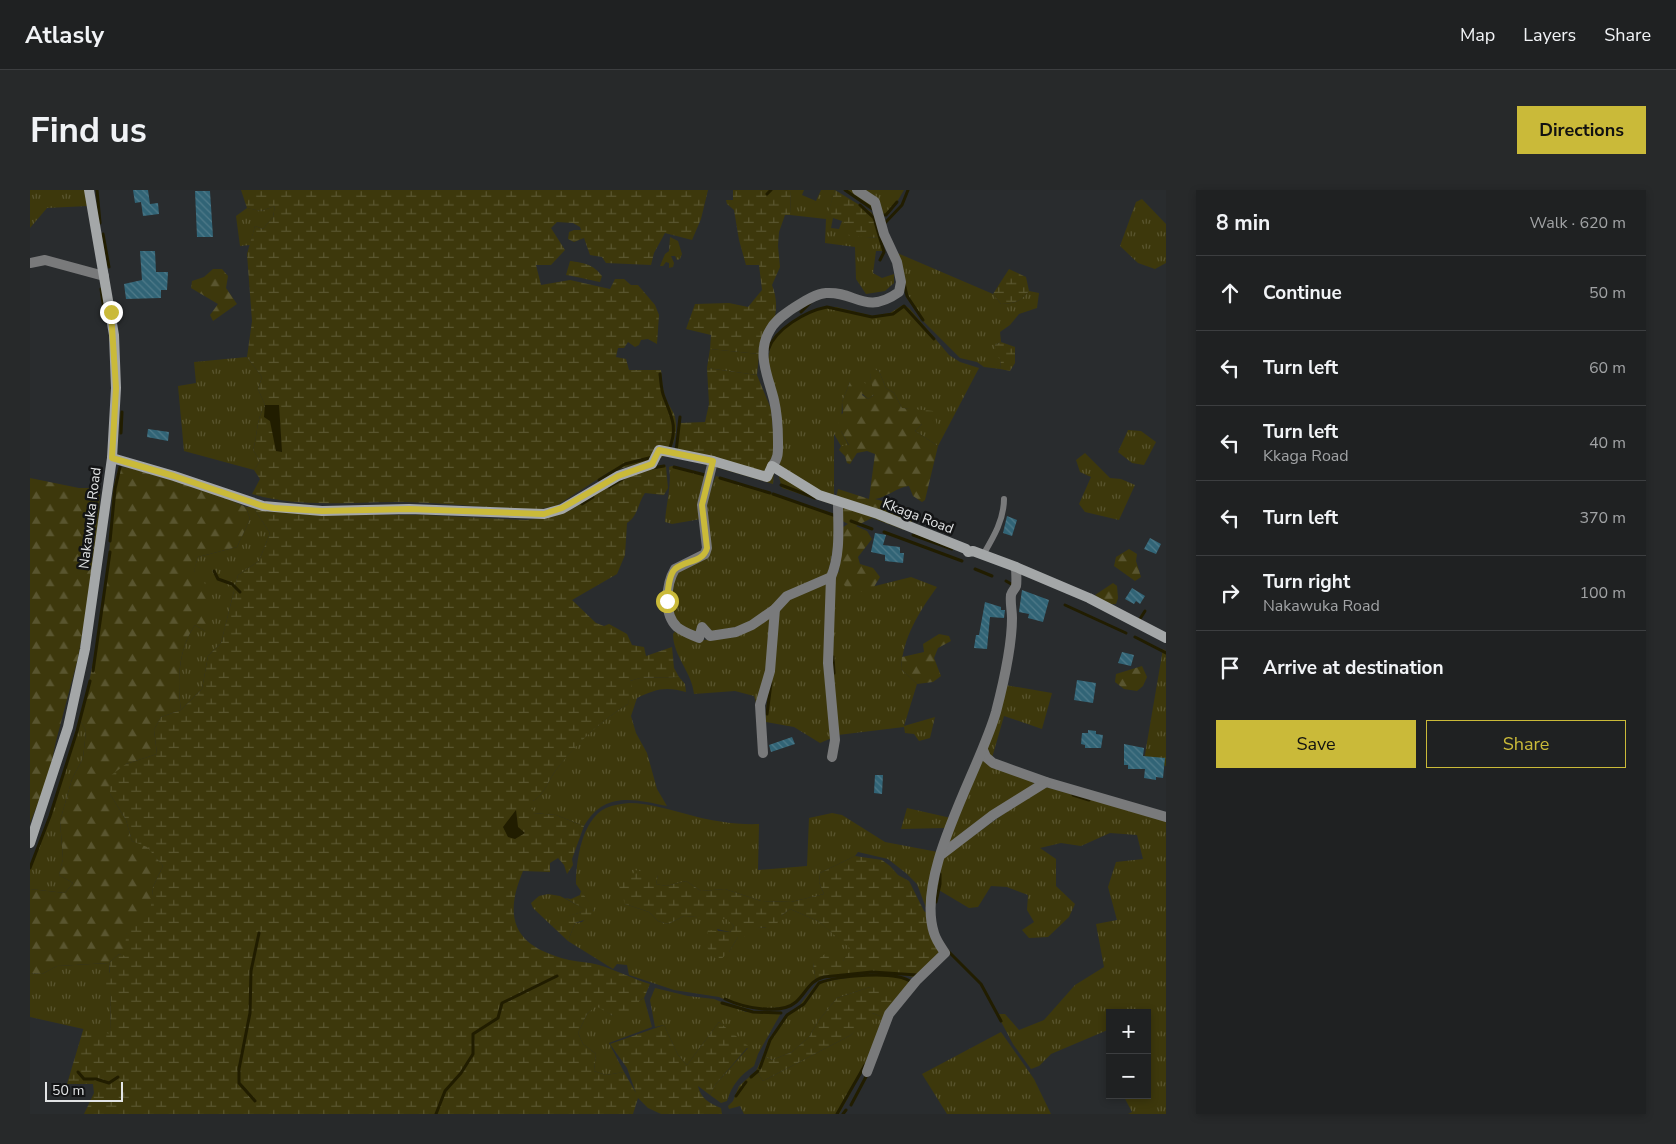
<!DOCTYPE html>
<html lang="en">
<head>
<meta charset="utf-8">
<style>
	:root { --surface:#1f2122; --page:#27292a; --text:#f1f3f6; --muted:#a1a3a5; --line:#3c3e40; --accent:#caba39 }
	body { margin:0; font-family:"Nunito Sans",sans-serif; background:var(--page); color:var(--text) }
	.controls { position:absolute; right:15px; bottom:15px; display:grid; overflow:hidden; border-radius:0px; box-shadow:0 2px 8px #0003 }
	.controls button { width:45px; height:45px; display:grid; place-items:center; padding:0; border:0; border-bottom:1px solid var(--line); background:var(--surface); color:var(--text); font:25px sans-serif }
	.scale { position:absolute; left:15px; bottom:12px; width:78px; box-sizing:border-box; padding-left:5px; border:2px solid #e2e4e5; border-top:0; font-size:14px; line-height:18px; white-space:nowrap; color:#e2e4e5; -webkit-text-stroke:4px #131415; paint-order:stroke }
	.stop { position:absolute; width:15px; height:15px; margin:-11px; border:4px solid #caba39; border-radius:50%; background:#fff }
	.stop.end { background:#caba39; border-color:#fff; box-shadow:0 1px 5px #0008 }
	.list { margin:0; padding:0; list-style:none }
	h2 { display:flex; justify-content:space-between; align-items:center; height:65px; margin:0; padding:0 20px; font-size:21px }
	h2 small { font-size:16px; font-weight:400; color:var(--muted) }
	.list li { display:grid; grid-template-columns:32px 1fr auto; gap:15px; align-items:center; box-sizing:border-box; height:75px; padding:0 20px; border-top:1px solid var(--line) }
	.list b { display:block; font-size:19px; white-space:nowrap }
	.list p { margin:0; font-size:16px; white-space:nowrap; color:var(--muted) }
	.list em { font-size:16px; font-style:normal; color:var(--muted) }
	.actions { display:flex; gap:10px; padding:15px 20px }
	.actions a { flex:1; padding:11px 0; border:1px solid var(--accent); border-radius:0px; text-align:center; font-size:18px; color:var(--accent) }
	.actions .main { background:var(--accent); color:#111 }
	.icon { flex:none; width:28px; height:28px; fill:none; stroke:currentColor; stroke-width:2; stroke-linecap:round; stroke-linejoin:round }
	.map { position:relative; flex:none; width:1136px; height:924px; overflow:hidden; border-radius:0px }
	header { display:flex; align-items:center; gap:30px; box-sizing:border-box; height:70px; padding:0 25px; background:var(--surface); border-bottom:1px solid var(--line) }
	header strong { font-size:24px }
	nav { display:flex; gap:28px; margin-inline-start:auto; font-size:18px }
	.intro { display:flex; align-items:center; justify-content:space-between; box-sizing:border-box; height:120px; padding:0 30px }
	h1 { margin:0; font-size:35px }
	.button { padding:12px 22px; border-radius:0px; background:var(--accent); color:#111; font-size:18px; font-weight:700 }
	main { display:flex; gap:30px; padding:0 30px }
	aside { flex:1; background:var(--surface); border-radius:0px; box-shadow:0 2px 8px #0003 }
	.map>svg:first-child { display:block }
</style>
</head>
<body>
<header>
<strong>Atlasly</strong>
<nav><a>Map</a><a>Layers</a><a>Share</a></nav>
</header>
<div class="intro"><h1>Find us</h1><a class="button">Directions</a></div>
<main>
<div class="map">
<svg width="1136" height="924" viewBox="0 0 1136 924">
	<defs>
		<pattern id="grass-tufts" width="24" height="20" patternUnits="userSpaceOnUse" patternTransform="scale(1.25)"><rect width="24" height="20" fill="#3d380c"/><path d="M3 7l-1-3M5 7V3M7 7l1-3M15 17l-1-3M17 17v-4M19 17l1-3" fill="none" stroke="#59552f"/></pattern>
		<pattern id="forest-firs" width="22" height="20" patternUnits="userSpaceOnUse" patternTransform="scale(1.25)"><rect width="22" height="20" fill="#3d380c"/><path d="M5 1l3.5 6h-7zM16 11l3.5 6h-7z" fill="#59552f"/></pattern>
		<pattern id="wetland-marsh" width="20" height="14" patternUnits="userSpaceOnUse" patternTransform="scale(1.25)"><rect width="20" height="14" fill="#3d380c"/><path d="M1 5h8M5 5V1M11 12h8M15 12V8" fill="none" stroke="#59552f"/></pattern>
		<pattern id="building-back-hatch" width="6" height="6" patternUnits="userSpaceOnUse" patternTransform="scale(1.25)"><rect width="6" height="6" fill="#316476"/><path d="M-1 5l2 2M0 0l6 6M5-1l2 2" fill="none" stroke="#4f7a89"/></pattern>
	</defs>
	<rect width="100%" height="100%" fill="#292c2e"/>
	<g fill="url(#grass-tufts)">
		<path d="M0 0H56L58 16 17 18 0 38Z"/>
		<path d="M761 0H774L772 5 786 11 791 0H805L797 28H803L801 38 809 39 812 31 836 47 851 48 854 61H846L843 83 852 88 864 84V93L855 101 836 104 826 89 825 57 795 53 796 29 760 25Z"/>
		<path d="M813 0H874L864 17 853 26Z"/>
		<path d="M1112 9 1136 34V73L1125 79 1108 73 1090 56 1106 12Z"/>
		<path d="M245 16 243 27 233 39 225 36 220 55 210 56 206 26 217 18 231 21Z"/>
		<path d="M640 47 648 51 652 64 650 69 647 70 645 66H641L644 73 643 77 639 78V73L636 72 633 76H630L635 64 639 61Z"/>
		<path d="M858 59 963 104 971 114C984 114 991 111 999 101L1009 103 1007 118 989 124 980 135 970 142 971 152 965 155 971 170 970 179 954 177 947 172 930 168 894 132 877 108 868 79Z"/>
		<path d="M873 115 879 118 919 165 930 172 949 178 908 256 885 241 892 234 886 220 872 218 864 203 856 198 849 181 843 179 840 186 845 204 838 209 820 192 812 212 811 241 819 256H811L804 244V315L752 298 749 287 750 268 735 183 742 150 746 144 764 131 792 117H806L843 126 860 123Z"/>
		<path d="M680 159 729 164 727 185 677 178Z"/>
		<path d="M217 167 232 187 228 199 235 215C226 229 228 244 223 260L230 271 224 280 154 261 148 196 166 193 164 172Z"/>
		<path d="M1098 240 1111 241 1126 252 1114 275 1102 273 1088 262Z"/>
		<path d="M1055 263 1080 288 1091 289 1105 295 1089 330 1055 322 1049 314 1061 287 1050 282 1046 270Z"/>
		<path d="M642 276 681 285 671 329 642 334 635 332C636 313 642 296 639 277Z"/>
		<path d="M686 286 808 325 809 330 798 384 749 411 718 434 677 444 658 440 647 431 640 414 645 383 677 366 673 317Z"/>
		<path d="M216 317H223L240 343 229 371 208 385 191 453 178 466 172 499 151 520C147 492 148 459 165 435L175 441 164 380 168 367 207 357 220 329Z"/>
		<path d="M807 380 825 401 881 387 907 397C889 422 873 447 871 479L887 494 874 536 905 527 900 548 889 551 884 544 875 543 874 537 808 545 803 475 804 385Z"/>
		<path d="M796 392 802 548 790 553 764 537 736 532V522L746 429 752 413Z"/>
		<path d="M741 427 738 463 729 523 724 506 705 501 664 504C662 482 643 466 643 444L645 441 671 450H683Z"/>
		<path d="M1133 459 1136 461V576L1114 570Z"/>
		<path d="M649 487 655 494 656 502C636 496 625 499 607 508L601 526 606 543 617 563 627 599 637 616C604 609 574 601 554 636L526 625 503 623V611C514 605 518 591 526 580 545 554 571 531 598 514L600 491 610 488Z"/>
		<path d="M975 495 1022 503 1012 539 974 526 962 568 956 563Z"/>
		<path d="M50 530 56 541 53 568 42 589 30 631 33 669 29 685 43 693 35 703 0 699V678L20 626Z"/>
		<path d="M953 565 1004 593 1003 596 915 661Z"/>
		<path d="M1012 596 1136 630V924H1098L1102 922 1093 905H1117V823H1080V839L1021 864 1009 876 1001 879 983 854 967 824H975L989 840 1014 830 1045 795 1074 777 1066 734 1087 730 1078 697 1086 672 1113 669 1107 645 1080 643 1051 656 1031 653 1010 658 1026 669V696L1045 714 1039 727 1018 747 999 748 992 740 1004 732 997 720 998 705 977 697 961 696 948 717 939 718 907 699 913 668Z"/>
		<path d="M599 613C620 613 640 620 660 625 681 631 707 635 729 634L728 680 777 676 779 628 802 623 812 625 855 652 908 662 896 718 887 694 877 684 858 669 828 662 825 666 790 683 789 692 794 704 761 712 731 711 695 699 671 701 656 691 636 696 626 694 628 685 595 714 619 722 628 731 638 734 654 726 696 728 704 736 700 742 687 739 699 762 708 747 714 746 726 737 735 738 760 719 788 731 822 759 813 771 783 773 786 791 761 817 725 819 711 817 689 807 644 800 599 785 597 775 587 774 583 779 538 751 545 733 552 732 564 720 546 694C546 673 551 630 576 618 583 615 591 614 599 613Z"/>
		<path d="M877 618 921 628 916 638 871 639Z"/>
		<path d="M518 704 530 706 557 720C541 727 534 724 522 736L503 718 501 713 509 706Z"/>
		<path d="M79 773 81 803 80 845 0 827V783L12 784 27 776Z"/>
		<path d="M846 784 870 786 882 790 872 807 840 797 807 808 789 830 779 847 762 862 742 870 733 866 738 851 755 826 770 815 788 792Z"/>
		<path d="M625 798 658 806 684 809 716 822 751 823 728 864 724 876C710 885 702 895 697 911L691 913 680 905 685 895 718 858 689 832 657 875 648 865 634 835 625 837 620 810Z"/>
		<path d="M614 808 622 837 579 853 594 882 576 885 564 881 566 864 553 854 548 843 557 824 566 815 583 826Z"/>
		<path d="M843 823 856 829 833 880 809 924H714L710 916 699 919 698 916 703 911 709 896 726 881 733 891 821 845Z"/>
		<path d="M971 842 1004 889 1021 924H917L892 884Z"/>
	</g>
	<g fill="url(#forest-firs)">
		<path d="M183 79H192L198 86 196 98 207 114 183 131 180 125 188 114 161 98 162 91 174 87Z"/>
		<path d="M842 178 849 181 856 198 864 203 872 218 903 221 907 235 900 238 892 234 885 241 908 256 895 310 892 312 883 306 879 296C867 297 858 307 845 309L882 319C883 329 883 334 874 340L842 328 826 336 837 341 842 349 828 367 830 374 843 378 850 387 842 400C797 412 810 362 813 337L818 334 809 329 805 311 808 299 839 309 845 264 837 261 827 263 820 274 817 273 815 266 809 260 811 256 819 255 811 241 807 228 813 223 812 212 820 192 829 189 836 194 832 205 838 209 844 205 840 186Z"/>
		<path d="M90 277 100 278 180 301 216 317 220 329 207 357 168 367 164 381 182 402 175 441 165 435C148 459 147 492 151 520L131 527 124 540 127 564 96 574 80 604 96 630 102 651 117 656 133 676 123 697 121 724 96 744V767L89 764 79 773 27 776 12 784 0 783V699L35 703 43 693 29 685 33 669 30 631 42 589 53 568 56 541 50 530C64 475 74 420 79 364 82 341 79 297 90 277Z"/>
		<path d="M0 288 49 298H68L70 304 66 365 48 468 26 551 18 589 0 633Z"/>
		<path d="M1099 359 1107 364 1106 371 1111 387 1105 391 1084 376 1086 367Z"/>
		<path d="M1083 393 1087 396 1088 408 1086 414H1077L1065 405Z"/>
		<path d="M909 444 919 446 921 451 908 458 904 468 911 486 903 492 887 494 871 479 872 467 894 462 893 454Z"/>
		<path d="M1112 476 1117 487 1113 496 1107 501 1094 499 1085 492 1086 484Z"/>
	</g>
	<g fill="url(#wetland-marsh)">
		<path d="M211 0H678L671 29 662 50 635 43 624 63 621 75 576 73 572 67 560 65 554 48 544 52 538 49 539 42 544 40H551L550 37 543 33 527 32 521 38 535 60 521 75H506L511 95 540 90 580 99 585 89H594L601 95H608L625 115 629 125 627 154 618 149 611 150 609 155 605 157 598 152 594 158H588L586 167 596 169 599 180H631C632 188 632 196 634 203 635 211 641 217 644 224 649 238 645 259 633 267L579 282 526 316 510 319C465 319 419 313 374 312 322 311 272 319 222 304L230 289 224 280 230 271 223 260C228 244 226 229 235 215L228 199 232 187 217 167 222 131 217 64 225 36 233 39 243 27 245 16 231 21 217 18Z"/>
		<path d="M703 0H761L760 25H755L749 42 748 56 750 77 742 95C752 120 742 141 729 164L680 159 681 145 656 139 665 114 699 113 718 117 732 100 729 75H716L709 50 704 20 697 14 696 10H703Z"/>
		<path d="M805 0 841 22 845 28 851 48 819 46 812 31 803 28 796 29Z"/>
		<path d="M540 71C554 73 563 74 572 86L570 92C559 90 549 87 536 85Z"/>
		<path d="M979 79 996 87 999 101C991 111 984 114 971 114L963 104Z"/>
		<path d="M971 152 985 157V173L980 181 970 179 971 170 966 165 965 155Z"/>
		<path d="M677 178 727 185 741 219 745 265 743 294 668 272 645 261 650 233 675 232 679 214Z"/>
		<path d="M634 275 636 277 638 298 634 305 615 303C608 313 608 326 597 333L595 365 587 384 542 410 566 433 574 436 579 434 597 444 602 455 614 457 616 466 642 457 644 478 649 487 610 488 600 491 602 494 598 514C571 531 546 554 526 580 518 591 514 605 503 611V623L526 625 554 636 542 669 543 675 537 684 534 675 528 668 520 673V682L493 681C472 731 486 757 539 770 549 772 559 772 569 775 586 780 603 789 620 794L614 808 610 810 598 831 583 826 566 816 557 824 548 843 553 854 566 864 564 881 576 885 594 882 606 903 597 878 580 854 634 835 648 865 657 875 689 832 723 860 717 858 685 895 680 905 668 896C671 909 679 913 691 918L692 924H631L618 918 608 908 603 924H54L64 903 63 894H37L54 837 80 844 81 803 73 792 80 782 79 773 89 764 95 766 96 744 104 727 120 724 123 697 133 676 117 657 102 651 96 630 80 604V586L96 574 127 564 124 540 131 527 151 520 172 499 178 466 191 453 208 385 229 371 240 343 223 317 296 325H393L496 330 522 327 541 320 570 300 612 279Z"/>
		<path d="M825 666 852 670 860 676 868 685 879 691 894 721 898 724 910 761 889 784 883 787C851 779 822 785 790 788L786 791 783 773 800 760 813 771 821 759 788 731 760 719 752 725 745 737 726 738 714 747H708L699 762 689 771C677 762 674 755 678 740L700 742 704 736 696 729 654 726 638 734 628 731 619 722 595 714 589 696 590 689 601 688 605 680 628 685 626 694 636 696 656 691 671 701 695 699 731 711 761 712 794 704 789 692 790 683Z"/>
		<path d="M551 701 564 719 560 728 545 733 538 751 522 736C534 723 541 727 556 720L535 708 541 709 550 705Z"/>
		<path d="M840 797 850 798 872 807 856 829 843 823 840 829 821 845 733 891 726 881 733 866 742 870 762 862 779 847 789 830 807 808Z"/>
	</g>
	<g fill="#211d00">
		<path d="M235 215H249L252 262 246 261 240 231 234 227Z"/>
		<path d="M486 620 488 637 495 643 485 649 478 647 473 637Z"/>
	</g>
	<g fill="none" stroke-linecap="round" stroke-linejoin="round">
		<g stroke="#211d00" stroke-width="3">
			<path d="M67 0 70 33"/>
			<path d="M815 0 844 20"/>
			<path d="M737 4 741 0"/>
			<path d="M830 15 844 28 854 62 850 70"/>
			<path d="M851 25H856L867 12"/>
			<path d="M854 34 872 15 878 0"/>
			<path d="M73 44 79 77"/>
			<path d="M874 93 877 106 893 130"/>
			<path d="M71 99 74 120"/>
			<path d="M771 122 781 112"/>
			<path d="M738 160C745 139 776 121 797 117L842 127 863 124 874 116 904 149"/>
			<path d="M630 184C631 191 631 200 634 207 642 228 648 237 639 260"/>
			<path d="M91 243 92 222"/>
			<path d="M646 262 650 227"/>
			<path d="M644 277 679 286"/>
			<path d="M622 278 634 276"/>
			<path d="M690 288 740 303"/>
			<path d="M569 290 595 274 623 267"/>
			<path d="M751 295 785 308"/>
			<path d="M579 297 593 289"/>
			<path d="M743 304 806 326"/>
			<path d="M552 314 563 307"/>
			<path d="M821 331 842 339"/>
			<path d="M854 342 932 371"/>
			<path d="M883 345 922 359"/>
			<path d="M80 351 85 299 90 277"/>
			<path d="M945 379 962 386"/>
			<path d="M184 381 188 389 202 394 210 402"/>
			<path d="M976 391 983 395"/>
			<path d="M1035 415 1096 443"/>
			<path d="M1108 432 1115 421"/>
			<path d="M1105 447 1136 463"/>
			<path d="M803 467 804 483"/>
			<path d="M63 481 80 362"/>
			<path d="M737 524 741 493"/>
			<path d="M1043 605 1059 610"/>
			<path d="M0 678 20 626 47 541 60 491"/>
			<path d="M906 712 910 694V684"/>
			<path d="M917 760 951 794 971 831"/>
			<path d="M695 809C712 817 750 826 766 812 776 803 780 790 794 787L842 782 887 785"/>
			<path d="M692 813 723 822 751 823"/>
			<path d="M730 878 740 850 757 825 774 814 789 793C807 786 865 780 881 792"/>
			<path d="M48 882 54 889H66L79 893 88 887"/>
			<path d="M721 887 728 881"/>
			<path d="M706 906 716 892"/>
			<path d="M225 911 209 893V879L220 823 221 781 229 743"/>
			<path d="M821 915 838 883"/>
			<path d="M406 924 415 901 431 883 443 864V844L468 828 472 813 527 786"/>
			<path d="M807 924 835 875"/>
			<path d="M813 924 816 920"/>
		</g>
	</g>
	<g fill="url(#building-back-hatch)">
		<path d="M103 0H118L120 14 128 13 129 24 113 26 111 12 105 13Z"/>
		<path d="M165 1H180L183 47H167Z"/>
		<path d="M110 61H125L126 82H138L137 100H131V108L96 109 94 94 112 90Z"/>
		<path d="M118 239 139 242 138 251 117 247Z"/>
		<path d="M977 326 987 330 982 346 973 343Z"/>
		<path d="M845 343 856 345 853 355 870 357V363H874L873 373 855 371V365L841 362Z"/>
		<path d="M1120 348 1131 354 1126 364 1114 359Z"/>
		<path d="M1102 398 1115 406 1110 414 1106 411 1104 414 1095 409Z"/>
		<path d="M992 400 1019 410 1013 432 998 428 999 424 989 422Z"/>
		<path d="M955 412 971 417V420H975L974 428 960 427 957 459 944 458 946 445H949Z"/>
		<path d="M1092 462 1104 465 1101 476 1088 473Z"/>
		<path d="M1047 490 1066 493 1063 513 1044 510Z"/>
		<path d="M1058 540 1066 541V544L1073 545 1071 558H1055V555L1051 554 1052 543H1058Z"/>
		<path d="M762 547 765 554 741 562 739 555Z"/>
		<path d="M1094 554 1114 558 1113 566 1135 568 1133 588 1126 587V590L1114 588 1115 579H1098V575H1094Z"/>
		<path d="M845 585H853L852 604 844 603Z"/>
	</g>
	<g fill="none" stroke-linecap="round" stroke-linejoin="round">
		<path stroke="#797a7b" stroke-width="6" d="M953 365C963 348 974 330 974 309"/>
		<g stroke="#797a7b" stroke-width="10">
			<path d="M0 73 15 70 74 86"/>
			<path d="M683 271 672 315 677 358 675 364 645 379C636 394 633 424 647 437 653 442 662 445 669 448L672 437 680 446 706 442 722 435 745 419 757 406 801 387"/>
			<path d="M742 276C749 268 748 261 748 251 748 237 747 223 744 210 738 186 726 163 740 140 745 130 754 125 762 119 772 113 784 104 796 103 826 101 835 126 869 102L871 92 867 72 854 44 845 12 827 0"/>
			<path d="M953 560 956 567 963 573 1016 592 1136 627"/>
			<path d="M733 563 730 515 740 481 745 419"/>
			<path d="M802 567 805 550 798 473 801 387C811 364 808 336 808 312"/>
			<path d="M912 664 963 625 1016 592"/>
			<path d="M837 882 859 824 886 791 915 763C911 757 906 750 904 743 885 683 949 582 966 522 973 495 982 457 982 428 982 420 980 413 981 405 982 401 985 399 986 396 987 390 986 382 986 377"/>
		</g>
		<g stroke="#a4a7a8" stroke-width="10">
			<path d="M82 268 144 286 233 316 292 321 379 319 514 324 532 319 588 286 622 274 629 260 683 271 737 287 742 276 789 305 848 324 936 359 938 362 943 361 986 377 1059 408 1136 448"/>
			<path d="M0 653 38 537 55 459 82 268 86 198 84 145 59 0"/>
		</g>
	</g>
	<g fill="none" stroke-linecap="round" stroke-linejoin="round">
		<path stroke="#caba39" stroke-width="6" d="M81 122 86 198 82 268 144 286 233 316 244 318 292 321 379 319 514 324 532 318 588 286 622 274 629 260 683 271 672 315 677 358C673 373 655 370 645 379 638 386 638 402 637 411"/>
	</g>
	<g text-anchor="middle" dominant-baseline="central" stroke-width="5" stroke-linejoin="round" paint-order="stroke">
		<g font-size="14" fill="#e2e4e5" stroke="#131415">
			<text transform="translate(888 326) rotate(21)">Kkaga Road</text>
			<text transform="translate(60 328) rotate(-83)">Nakawuka Road</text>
		</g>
	</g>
</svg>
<div class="controls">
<button>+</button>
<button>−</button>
</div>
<div class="scale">50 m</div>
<div class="stop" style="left:637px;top:411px"></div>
<div class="stop end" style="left:81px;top:122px"></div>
</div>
<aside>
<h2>8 min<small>Walk · 620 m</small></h2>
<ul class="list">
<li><svg class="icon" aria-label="ahead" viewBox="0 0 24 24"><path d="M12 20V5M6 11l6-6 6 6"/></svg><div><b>Continue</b></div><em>50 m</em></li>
<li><svg class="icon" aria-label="left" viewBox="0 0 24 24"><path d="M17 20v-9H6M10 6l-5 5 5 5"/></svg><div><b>Turn left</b></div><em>60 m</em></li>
<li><svg class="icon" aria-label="left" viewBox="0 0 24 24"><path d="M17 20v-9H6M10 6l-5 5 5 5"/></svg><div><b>Turn left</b><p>Kkaga Road</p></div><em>40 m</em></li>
<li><svg class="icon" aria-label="left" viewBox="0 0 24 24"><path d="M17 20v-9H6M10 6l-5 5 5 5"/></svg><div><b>Turn left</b></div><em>370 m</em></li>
<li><svg class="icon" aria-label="right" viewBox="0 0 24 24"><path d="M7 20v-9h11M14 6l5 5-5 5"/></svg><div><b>Turn right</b><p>Nakawuka Road</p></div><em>100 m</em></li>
<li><svg class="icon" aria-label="arrive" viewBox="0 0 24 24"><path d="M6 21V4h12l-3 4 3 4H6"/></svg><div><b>Arrive at destination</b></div></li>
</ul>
<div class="actions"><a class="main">Save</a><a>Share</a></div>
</aside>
</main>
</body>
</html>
